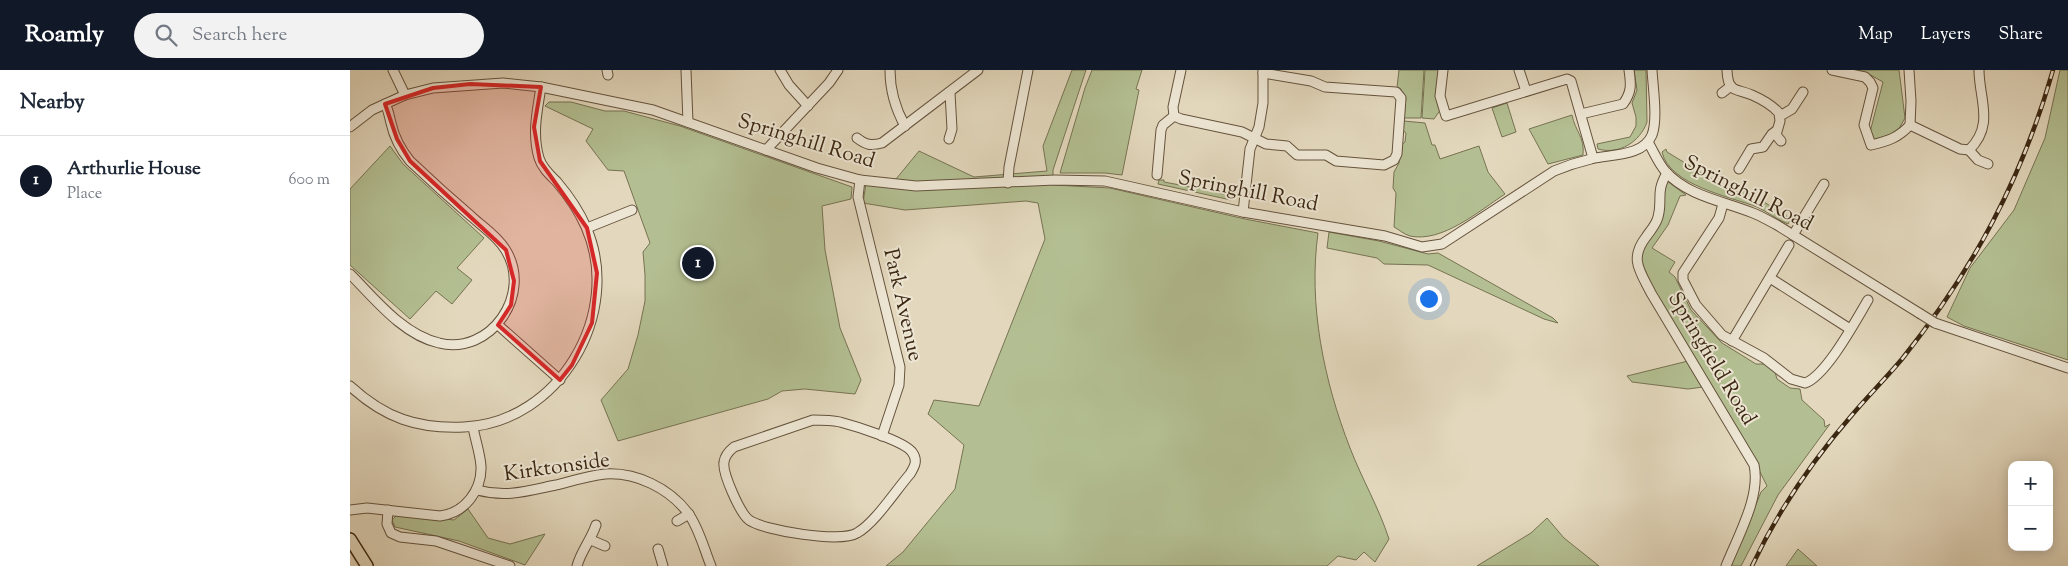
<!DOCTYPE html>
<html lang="en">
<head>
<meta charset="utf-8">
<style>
	:root { --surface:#fff; --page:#f2f2f3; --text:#1f2937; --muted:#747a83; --line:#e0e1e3; --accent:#111827 }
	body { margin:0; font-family:"Sorts Mill Goudy",serif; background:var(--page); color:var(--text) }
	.controls { position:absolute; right:15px; bottom:15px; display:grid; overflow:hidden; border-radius:10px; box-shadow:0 2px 12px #0003 }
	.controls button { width:45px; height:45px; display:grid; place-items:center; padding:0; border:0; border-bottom:1px solid var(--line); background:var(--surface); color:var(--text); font:25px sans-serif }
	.you { position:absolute; left:1078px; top:228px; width:18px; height:18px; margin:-12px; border:4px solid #fff; border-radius:50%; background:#1a73e8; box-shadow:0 0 0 8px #1a73e833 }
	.badge { display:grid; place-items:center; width:32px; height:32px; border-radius:50%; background:var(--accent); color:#fff; font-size:16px; font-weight:700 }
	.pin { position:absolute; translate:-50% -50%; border:2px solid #fff; box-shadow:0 1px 5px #0006 }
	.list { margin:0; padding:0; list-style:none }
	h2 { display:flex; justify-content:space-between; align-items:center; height:65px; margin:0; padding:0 20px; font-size:21px }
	h2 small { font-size:16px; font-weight:400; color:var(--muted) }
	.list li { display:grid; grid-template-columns:32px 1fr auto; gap:15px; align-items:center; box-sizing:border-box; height:90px; padding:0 20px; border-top:1px solid var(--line) }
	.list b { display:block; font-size:19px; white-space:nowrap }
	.list p { margin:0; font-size:16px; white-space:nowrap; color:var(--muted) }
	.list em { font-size:16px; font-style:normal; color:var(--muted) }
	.icon { flex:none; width:28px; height:28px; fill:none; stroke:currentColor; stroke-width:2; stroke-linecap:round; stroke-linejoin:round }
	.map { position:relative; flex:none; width:1718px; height:496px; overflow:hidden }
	header { display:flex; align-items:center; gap:30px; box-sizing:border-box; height:70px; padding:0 25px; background:var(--accent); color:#fff }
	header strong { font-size:24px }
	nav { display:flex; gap:28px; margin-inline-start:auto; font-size:18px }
	.search { width:350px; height:45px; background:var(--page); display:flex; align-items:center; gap:12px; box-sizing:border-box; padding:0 18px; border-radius:28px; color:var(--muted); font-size:19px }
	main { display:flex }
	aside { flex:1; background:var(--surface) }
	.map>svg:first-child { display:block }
</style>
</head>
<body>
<header>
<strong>Roamly</strong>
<div class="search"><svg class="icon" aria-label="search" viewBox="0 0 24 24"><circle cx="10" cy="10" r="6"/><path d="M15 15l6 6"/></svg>Search here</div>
<nav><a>Map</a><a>Layers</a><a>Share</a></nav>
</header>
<main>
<aside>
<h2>Nearby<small></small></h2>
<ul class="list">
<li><span class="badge">1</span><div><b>Arthurlie House</b><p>Place</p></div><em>600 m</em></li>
</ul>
</aside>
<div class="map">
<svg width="1718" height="496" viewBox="0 0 1718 496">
	<rect width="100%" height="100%" fill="#e3d8bd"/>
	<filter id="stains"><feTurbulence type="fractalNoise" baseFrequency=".004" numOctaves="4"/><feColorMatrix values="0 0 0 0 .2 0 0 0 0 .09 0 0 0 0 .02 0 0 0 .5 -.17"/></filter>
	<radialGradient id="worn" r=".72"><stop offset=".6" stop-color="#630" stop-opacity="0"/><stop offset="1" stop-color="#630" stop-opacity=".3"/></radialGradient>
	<g fill="#b3bf92" stroke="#777352">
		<path d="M722 0H736L703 100V115L760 118 895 149 968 163C958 235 974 311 1000 378 1012 409 1029 438 1039 469L1025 492 1014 482 1006 490 988 486 977 496H536L553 482 605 419 614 375 578 344 584 330 629 336 695 169 688 133 676 131 555 140 513 133 517 107 546 109 569 81 624 107 697 101 693 76Z"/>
		<path d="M742 0H792L786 19 789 20 772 105 755 103H710L735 18Z"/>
		<path d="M1049 0H1074L1071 48H1054L1056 27 1050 18H1047Z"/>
		<path d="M1075 0H1089L1091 39 1084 49 1072 48Z"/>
		<path d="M1284 0H1296L1297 52C1290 72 1269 85 1248 79L1247 74 1280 67 1286 56V47L1282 33 1287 20Z"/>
		<path d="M1506 0H1549L1555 48 1547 62 1523 70 1520 62 1533 12 1517 3Z"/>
		<path d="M1710 0H1718V290L1614 256 1597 247 1620 198 1664 140 1695 68Z"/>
		<path d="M199 32H221L255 41H274L330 56 502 117 501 129 472 136 475 180 490 258 511 310 505 324 455 319 432 321 418 329 268 371 251 330 278 299 288 265 295 231V205L293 182 300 173 274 101 258 100 236 71 243 59 195 36Z"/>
		<path d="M1157 33 1166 62 1152 67 1142 38Z"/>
		<path d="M1222 45C1225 61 1235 67 1233 85L1198 94 1179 59Z"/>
		<path d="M1054 51 1075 53 1082 75H1085L1090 89 1129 76 1138 102 1155 124C1129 141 1092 173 1060 166 1053 164 1050 160 1044 157L1046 123 1043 118 1044 102 1049 93 1050 76 1055 72 1056 63 1051 59Z"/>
		<path d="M40 76 53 94 134 168 107 198 122 210 102 234 86 221 60 249 0 195V119Z"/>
		<path d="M1316 79 1317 82 1383 122 1395 120 1441 149 1438 154C1427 150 1418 142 1407 137 1381 127 1319 115 1312 82Z"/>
		<path d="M809 110H814V112L846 118 847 116 873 124 883 121 885 123 881 130 808 114Z"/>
		<path d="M1317 111 1336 125 1330 126 1318 155 1302 178 1325 192 1319 202 1325 207 1341 240 1372 273 1406 294H1415L1425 302 1427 309 1440 318 1450 319 1452 330 1474 350 1475 357 1480 354 1428 425 1391 496H1381L1411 422 1417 416 1405 392 1293 204 1290 180 1310 152 1314 115Z"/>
		<path d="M979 162 1029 171 1078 184 1088 183 1203 248 1208 253 1194 249 1078 195 1034 194 1027 188 977 178Z"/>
		<path d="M1338 291 1353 317 1338 319 1282 312 1277 306Z"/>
		<path d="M118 439 138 468 160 474 195 464 175 495 109 471 45 457 42 450 48 444 104 450Z"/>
		<path d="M1197 448 1214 468 1249 496H1127L1181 463Z"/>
		<path d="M1448 479 1467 496H1436Z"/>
	</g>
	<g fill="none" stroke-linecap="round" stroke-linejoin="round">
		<g stroke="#65533d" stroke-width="11">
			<g id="minor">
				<path d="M43 0 55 25"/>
				<path d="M257 0 258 5"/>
				<path d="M336 0 338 52"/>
				<path d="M430 0 439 15 458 36"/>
				<path d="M540 0C540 21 545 38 555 56"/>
				<path d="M831 0 823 37 824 46 831 49 892 62 916 74 937 76 947 85H976L986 91 1034 95 1044 90 1047 84 1051 28 1046 22 975 17 961 11 913 3"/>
				<path d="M1093 0 1090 26 1096 46 1217 9 1221 11 1243 88"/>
				<path d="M1169 0 1176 21"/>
				<path d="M1377 0C1378 24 1386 18 1402 25 1411 29 1423 36 1429 43L1430 51 1426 65 1431 71"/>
				<path d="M1482 0 1515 7 1520 12 1523 18 1514 55 1521 75C1538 71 1548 68 1560 55L1561 31 1559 0"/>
				<path d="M1372 23 1381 16"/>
				<path d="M1231 44 1273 34C1282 22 1281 14 1279 0"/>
				<path d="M1430 46 1442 39 1453 22"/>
				<path d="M1560 55 1610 79 1619 80C1645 55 1629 29 1629 0"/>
				<path d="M0 57 22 40 35 34 55 25 83 18 153 13 191 17 303 40 467 98 510 110 566 116 705 110 755 111 893 142 1035 166 1072 177 1092 174 1204 101C1216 96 1228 92 1241 89 1260 84 1293 87 1302 65 1308 49 1303 18 1302 0"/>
				<path d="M507 68C516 75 521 76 532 73L628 0"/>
				<path d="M599 69 602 59 600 23"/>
				<path d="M1298 72C1304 82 1308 93 1316 102 1338 126 1373 131 1403 143 1411 146 1419 151 1427 155L1569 243"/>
				<path d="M416 80 479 13 488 0"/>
				<path d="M1619 80 1628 90 1638 94"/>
				<path d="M1389 99 1401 79 1413 77 1422 64 1426 61"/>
				<path d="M1317 103C1305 123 1313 129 1308 147 1306 155 1300 161 1296 167 1279 189 1290 201 1301 223L1404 395C1411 426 1388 466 1376 496"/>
				<path d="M807 105 811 60 813 55 824 46"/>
				<path d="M510 110 508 127 550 297 549 315 532 366"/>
				<path d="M658 113 659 97 678 0"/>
				<path d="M1373 134 1369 148 1333 203V210L1346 235 1372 265 1414 288 1441 309 1455 313C1476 306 1506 250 1518 230"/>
				<path d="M893 142 900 79 909 57 913 33V0"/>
				<path d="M237 158 282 140"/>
				<path d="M1443 165 1474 114"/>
				<path d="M0 204C25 229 53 265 89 273 140 286 184 224 155 179 147 166 133 157 122 147 101 129 80 110 60 91 51 80 44 67 41 53 39 46 39 41 35 34"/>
				<path d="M1420 208 1500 259"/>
				<path d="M1585 253 1718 298"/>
				<path d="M148 255 210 310"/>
				<path d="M1382 271 1439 175"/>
				<path d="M0 316C35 348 67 359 114 357 209 353 274 243 236 157 229 141 218 125 207 112 200 105 192 98 189 88 182 64 187 42 191 17"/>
				<path d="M463 350C472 350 481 350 490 352 505 356 554 371 562 382 568 390 565 396 560 404 546 420 525 453 507 463 491 473 415 461 399 450 390 443 372 403 374 392 375 385 379 381 384 377Z"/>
				<path d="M127 420C157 428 177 421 206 415 222 411 238 406 255 404 286 402 319 418 338 443 349 458 354 479 361 496"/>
				<path d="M0 440 17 438 90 446C115 443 132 420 131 396 130 383 125 369 123 357"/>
				<path d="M38 440 37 454 41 463 50 467 86 471 160 496"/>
				<path d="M327 451 339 444"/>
				<path d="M241 470 255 476"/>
				<path d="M308 479 313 496"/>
				<path d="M227 496C231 481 241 470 246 455"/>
			</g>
		</g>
		<g stroke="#3b2712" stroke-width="14">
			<path id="major" d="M0 469 17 496"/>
		</g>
		<use href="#minor" stroke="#ede6d4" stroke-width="9"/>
		<use href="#major" stroke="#e3d8bd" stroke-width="11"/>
		<g stroke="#3b2712" stroke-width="4.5">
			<path id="rail" d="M1402 496C1428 441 1462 391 1502 345 1518 326 1536 308 1552 289 1623 200 1672 109 1703 0"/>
		</g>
		<use href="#rail" stroke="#ede6d4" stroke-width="2.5" stroke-dasharray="8" stroke-linecap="butt"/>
		<g stroke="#65533d" stroke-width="11" stroke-linecap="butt">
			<path id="minor-bridge" d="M1569 243 1585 253"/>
		</g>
		<use href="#minor-bridge" stroke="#ede6d4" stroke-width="9"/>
	</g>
	<path fill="#d62828" fill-opacity="0.2" stroke="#d62828" stroke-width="4" stroke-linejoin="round" d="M120 14 191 17 184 57 190 91 237 158 247 203 242 253 222 295 210 310 148 255 161 235 164 211 156 180 60 91 47 69 35 34 83 18Z"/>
	<g text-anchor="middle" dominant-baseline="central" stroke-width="4" stroke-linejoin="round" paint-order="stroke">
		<g font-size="21" fill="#3b2712" stroke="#ede6d4">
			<text transform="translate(456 72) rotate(17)">Springhill Road</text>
			<text transform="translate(898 122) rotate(11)">Springhill Road</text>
			<text transform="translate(1398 124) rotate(27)">Springhill Road</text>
			<text transform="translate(552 235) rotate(77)">Park Avenue</text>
			<text transform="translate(1361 289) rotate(59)">Springfield Road</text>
			<text transform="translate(207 398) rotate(-8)">Kirktonside</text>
		</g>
	</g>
	<rect width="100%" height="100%" filter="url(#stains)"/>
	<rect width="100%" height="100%" fill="url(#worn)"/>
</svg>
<div class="controls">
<button>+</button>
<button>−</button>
</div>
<div class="you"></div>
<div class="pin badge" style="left:348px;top:193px">1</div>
</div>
</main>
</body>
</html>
